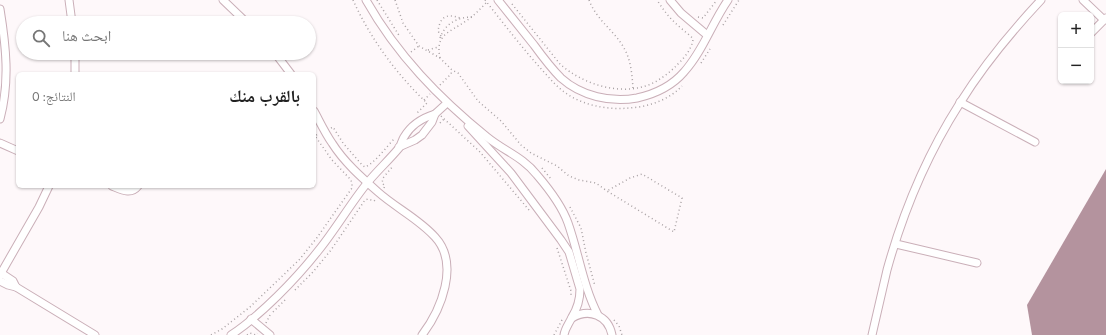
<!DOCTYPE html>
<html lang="ar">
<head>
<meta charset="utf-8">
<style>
	:root { --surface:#fff; --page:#f6f6f6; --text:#222; --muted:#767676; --line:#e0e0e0 }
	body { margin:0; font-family:Karla,"Noto Naskh Arabic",sans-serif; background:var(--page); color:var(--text); direction:rtl }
	.controls { position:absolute; right:12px; top:12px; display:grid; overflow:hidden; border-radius:6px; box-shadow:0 1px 3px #0004 }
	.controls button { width:36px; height:36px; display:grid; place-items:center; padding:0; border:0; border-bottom:1px solid var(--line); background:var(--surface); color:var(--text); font:20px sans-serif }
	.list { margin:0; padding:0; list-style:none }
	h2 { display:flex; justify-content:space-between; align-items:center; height:52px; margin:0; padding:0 16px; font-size:17px }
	h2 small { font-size:13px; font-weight:400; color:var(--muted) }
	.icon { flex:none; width:22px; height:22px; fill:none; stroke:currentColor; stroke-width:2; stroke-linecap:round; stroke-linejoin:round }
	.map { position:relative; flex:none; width:1106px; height:335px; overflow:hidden; direction:ltr }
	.search { position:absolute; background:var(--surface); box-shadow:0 1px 3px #0004; left:16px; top:16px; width:300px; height:44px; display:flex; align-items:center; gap:10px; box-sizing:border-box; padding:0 14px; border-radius:22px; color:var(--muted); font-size:15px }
	.panel { position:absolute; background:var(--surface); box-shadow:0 1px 3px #0004; left:16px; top:72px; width:300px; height:116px; border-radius:6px; direction:rtl }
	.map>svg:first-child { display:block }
</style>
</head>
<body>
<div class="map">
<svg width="1106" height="335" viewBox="0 0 1106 335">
	<rect width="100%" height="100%" fill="#fef8fa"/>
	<path fill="#b4939e" d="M1106 169V335H1032L1027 305Z"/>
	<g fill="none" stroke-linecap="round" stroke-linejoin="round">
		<g stroke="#caafb8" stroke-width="9">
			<g id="street">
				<path d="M69 0 72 23"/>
				<path d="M223 0 247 23"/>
				<path d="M366 0C397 55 439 98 487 137 504 151 523 157 537 175 549 189 562 206 568 223 579 254 583 286 598 315"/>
				<path d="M498 0C510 15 522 30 534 45 542 56 551 68 561 78 581 96 611 103 637 98 655 94 672 86 684 72 703 51 712 23 728 0"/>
				<path d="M670 0 681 13 707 35"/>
				<path d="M1083 0 1104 20"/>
				<path d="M0 9C6 46 10 82 0 119"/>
				<path d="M1091 33 1106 18"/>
				<path d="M275 53 291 74"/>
				<path d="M75 74V53"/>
				<path d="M960 102 1035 142"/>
				<path d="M314 111C320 122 325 133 332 143 344 162 361 177 378 192 396 208 419 219 435 237 460 264 441 310 422 335"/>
				<path d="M468 126 511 173 561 240 569 252 580 289C580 298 577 309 572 317 569 324 565 328 564 335"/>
				<path d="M0 143 18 151"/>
				<path d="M399 147 415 140 422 135 432 122 435 114 447 103"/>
				<path d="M112 186C122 190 131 195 138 186"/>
				<path d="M896 244 977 263"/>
				<path d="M1 273 13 281 16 287 95 335"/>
				<path d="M0 275 39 207 49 186"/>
				<path d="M0 281 8 285 16 287"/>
				<path d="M572 318C589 308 608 315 612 335"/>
				<path d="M251 319 270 335"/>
				<path d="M231 335C261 315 296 279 318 251 336 229 350 204 368 182 378 170 389 160 399 148 401 145 402 140 404 137 411 125 422 118 435 114"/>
				<path d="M872 335C877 313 882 291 887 270 903 212 928 153 960 103 983 66 1011 32 1041 0"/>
			</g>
		</g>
		<g stroke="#a9a2a4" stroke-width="1.5" stroke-dasharray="1 3" stroke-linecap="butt">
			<path d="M353 0C370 38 397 75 427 103L417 113"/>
			<path d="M377 0 400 37"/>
			<path d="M395 0 403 23 419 46 440 58 452 70 458 73 478 101 501 121 521 145 531 153 557 166 569 176 579 180 596 183 607 191 674 232 682 198 642 174 630 178 607 191"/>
			<path d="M485 0C504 24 523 49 543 71 551 80 558 88 567 94 585 106 609 110 629 108 648 107 669 100 682 86"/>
			<path d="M589 0C597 21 614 30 624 48 631 60 632 75 633 88"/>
			<path d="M512 4 560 64C583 85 625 98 655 82 662 78 669 73 675 67 682 60 692 50 693 39 690 35 685 32 681 28 671 20 664 11 657 0"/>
			<path d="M698 17 703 18 717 0"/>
			<path d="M723 25 739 0"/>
			<path d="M441 36 438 31C440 17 446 13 460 18"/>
			<path d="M440 38C445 24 457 17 472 17"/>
			<path d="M428 50 438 47"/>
			<path d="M411 52 419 46"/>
			<path d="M440 58C435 34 449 33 466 21 474 16 480 9 487 2"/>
			<path d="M701 63 710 49"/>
			<path d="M440 85 451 74 452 70"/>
			<path d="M424 100 430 94"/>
			<path d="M441 116 480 152 529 210"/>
			<path d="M440 123 444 119"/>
			<path d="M331 128 333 127 343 143 362 165 365 167C375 163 387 146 395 138"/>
			<path d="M542 168 551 179"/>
			<path d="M384 188 385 186 382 183 383 178 393 166"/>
			<path d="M570 207 581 228 586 253 595 286"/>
			<path d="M557 248 571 291V296"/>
			<path d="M295 290 313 272 331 250 365 200 368 199 374 201 376 199"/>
			<path d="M273 312 287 298"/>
			<path d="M614 320 619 326 622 335"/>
			<path d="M266 323 270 315"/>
			<path d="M211 335 222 329 250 307 299 260 316 239 352 188V184L351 180 332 160 315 136 318 134"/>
			<path d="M247 335 250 333 256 335 257 333"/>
			<path d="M554 335 563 318"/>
		</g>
		<use href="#street" stroke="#fff" stroke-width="7"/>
	</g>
</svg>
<div class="controls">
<button>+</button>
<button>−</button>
</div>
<div class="search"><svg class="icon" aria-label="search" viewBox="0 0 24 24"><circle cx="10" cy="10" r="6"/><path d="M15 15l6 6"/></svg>ابحث هنا</div>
<section class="panel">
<h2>بالقرب منك<small>النتائج: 0</small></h2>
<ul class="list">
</ul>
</section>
</div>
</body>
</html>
